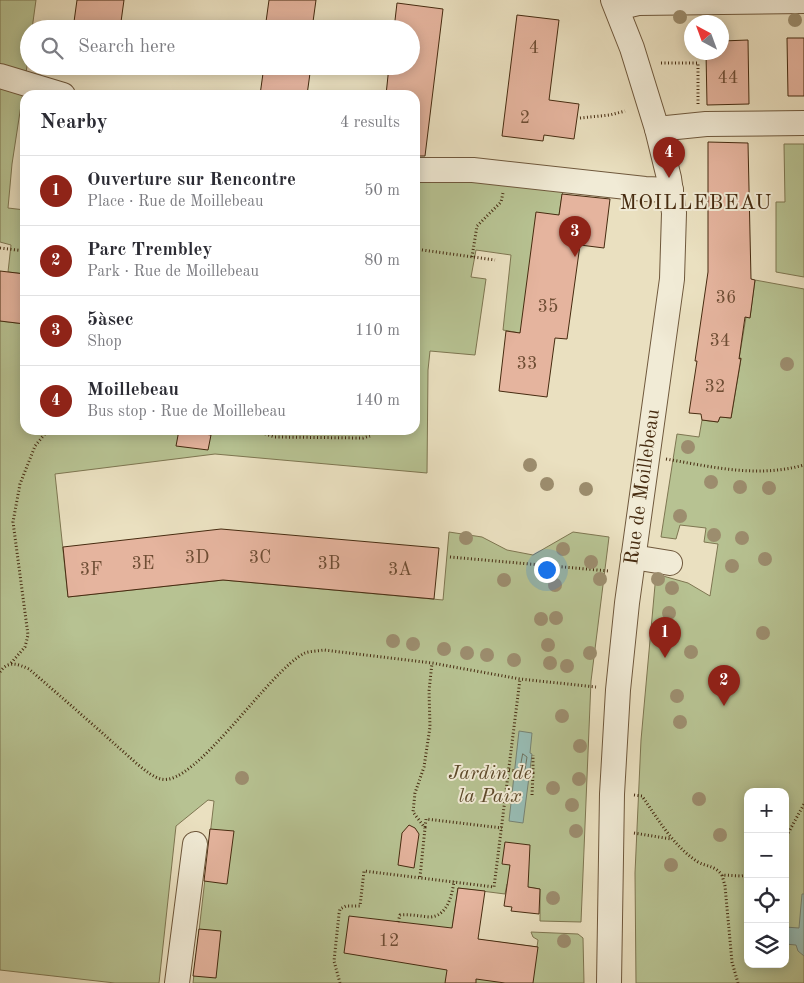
<!DOCTYPE html>
<html lang="en">
<head>
<meta charset="utf-8">
<style>
	:root { --surface:#fff; --page:#f2f2f3; --text:#2b2b33; --muted:#7c7c81; --line:#e1e1e2; --accent:#8f2418 }
	body { margin:0; font-family:"Old Standard TT",serif; background:var(--page); color:var(--text) }
	.controls { position:absolute; right:15px; bottom:15px; display:grid; overflow:hidden; border-radius:10px; box-shadow:0 2px 12px #0003 }
	.controls button { width:45px; height:45px; display:grid; place-items:center; padding:0; border:0; border-bottom:1px solid var(--line); background:var(--surface); color:var(--text); font:25px sans-serif }
	.compass { position:absolute; left:684px; top:15px; width:45px; height:45px; border-radius:50%; background:var(--surface); box-shadow:0 2px 12px #0003; rotate:319deg }
	.you { position:absolute; left:546px; top:569px; width:18px; height:18px; margin:-12px; border:4px solid #fff; border-radius:50%; background:#1a73e8; box-shadow:0 0 0 8px #1a73e833 }
	.badge { display:grid; place-items:center; width:32px; height:32px; border-radius:50%; background:var(--accent); color:#fff; font-size:16px; font-weight:700 }
	.pin { position:absolute; translate:-50% -41px; filter:drop-shadow(0 1px 2px #0008) }
	.pin::after { content:''; position:absolute; top:26px; width:18px; height:15px; background:inherit; clip-path:polygon(0 0,100% 0,50% 100%) }
	.list { margin:0; padding:0; list-style:none }
	h2 { display:flex; justify-content:space-between; align-items:center; height:65px; margin:0; padding:0 20px; font-size:21px }
	h2 small { font-size:16px; font-weight:400; color:var(--muted) }
	.list li { display:grid; grid-template-columns:32px 1fr auto; gap:15px; align-items:center; box-sizing:border-box; height:70px; padding:0 20px; border-top:1px solid var(--line) }
	.list b { display:block; font-size:19px; white-space:nowrap }
	.list p { margin:0; font-size:16px; white-space:nowrap; color:var(--muted) }
	.list em { font-size:16px; font-style:normal; color:var(--muted) }
	.icon { flex:none; width:28px; height:28px; fill:none; stroke:currentColor; stroke-width:2; stroke-linecap:round; stroke-linejoin:round }
	.map { position:relative; flex:none; width:804px; height:983px; overflow:hidden }
	.search { position:absolute; background:var(--surface); box-shadow:0 2px 12px #0003; left:20px; top:20px; width:400px; height:55px; display:flex; align-items:center; gap:12px; box-sizing:border-box; padding:0 18px; border-radius:28px; color:var(--muted); font-size:19px }
	.panel { position:absolute; background:var(--surface); box-shadow:0 2px 12px #0003; left:20px; top:90px; width:400px; height:345px; border-radius:15px }
	.map>svg:first-child { display:block }
</style>
</head>
<body>
<div class="map">
<svg width="804" height="983" viewBox="0 0 804 983">
	<rect width="100%" height="100%" fill="#eae0c0"/>
	<filter id="stains"><feTurbulence type="fractalNoise" baseFrequency=".004" numOctaves="4"/><feColorMatrix values="0 0 0 0 .2 0 0 0 0 .09 0 0 0 0 .02 0 0 0 .5 -.17"/></filter>
	<radialGradient id="worn" r=".72"><stop offset=".6" stop-color="#630" stop-opacity="0"/><stop offset="1" stop-color="#630" stop-opacity=".3"/></radialGradient>
	<g fill="#b7c292" stroke="#7e7651" fill-rule="evenodd">
		<path d="M0 0H36L32 29H29V53L12 164 8 208 25 210V274L8 272 11 245 0 242Z"/>
		<path d="M784 144H804V277L776 272V202H785Z"/>
		<path d="M415 178H465L563 190 559 215 520 333 503 330 511 255 476 250 471 277 486 279 475 355 430 351 428 370 427 473 215 454 55 474 68 597 223 580 443 600 449 532 482 537 507 550 533 555 573 532 609 537 591 681 581 922 540 921V889L507 884 505 894 458 888 451 936 537 947 538 940 533 937 531 932 578 934 583 938 584 983H193L214 801 208 800 176 826 159 983H115L0 970V321L25 324V430H415V254L416 242H415Z"/>
		<path d="M755 280 804 289V983H636L635 873 641 740 656 574 688 583 710 596 718 544 704 542 706 528 680 525 676 539 661 537 677 434 699 437 702 420 718 422 720 417 731 418 741 359H739L746 317H750ZM748 792H785V964H748Z"/>
	</g>
	<g fill="#98bdb5" stroke="#778373">
		<path d="M519 731 532 733 530 753 532 754 523 823 509 821Z"/>
		<path d="M802 894H804V956L798 951 796 945 785 944V927L799 928Z"/>
	</g>
	<g fill="none" stroke-linecap="round" stroke-linejoin="round">
		<path stroke="#6f7462" stroke-width="1" d="M523 754 527 757 524 776 522 778 519 775Z"/>
	</g>
	<g fill="#e5b49e" stroke="#462b10">
		<path d="M77 0H124L120 29H73Z"/>
		<path d="M269 0H316L312 29H265Z"/>
		<path d="M397 3 443 9 425 156H415V95H386L389 66H411V29H394Z"/>
		<path d="M517 15 559 20 549 100 579 104 574 139 544 135 543 141 502 136Z"/>
		<path d="M787 38H804V96H788Z"/>
		<path d="M748 40 749 104 707 105 706 52H722V41Z"/>
		<path d="M264 66H311L307 95H260Z"/>
		<path d="M708 142 748 143 751 279 755 280 750 318 745 317 739 359 741 358 731 418 720 417 718 422 702 420 701 414 689 413 697 361H695L708 272Z"/>
		<path d="M562 194 610 199 604 248 580 245 567 339 555 338 547 397 499 391 506 331 520 333 536 212 559 215Z"/>
		<path d="M0 271 25 274V324L0 321Z"/>
		<path d="M179 430 211 435 208 450 176 446Z"/>
		<path d="M221 529 439 548 434 599 223 580 68 597 63 547Z"/>
		<path d="M409 825 415 828 419 834 414 868 398 865 402 833Z"/>
		<path d="M210 829 234 831 227 884 204 881Z"/>
		<path d="M505 842 530 845 528 887 540 889 539 914 511 911 512 907 504 906 510 865 502 864Z"/>
		<path d="M458 888 485 891 478 939 538 947 533 983H505L476 979V983H445L447 970 344 953 349 916 452 928Z"/>
		<path d="M199 929 221 931 216 978 193 976Z"/>
	</g>
	<g fill="none" stroke-linecap="round" stroke-linejoin="round">
		<g stroke="#6f583c" stroke-width="26">
			<g id="minor">
				<path d="M617 8 638 3 804 1"/>
				<path d="M0 76 63 95"/>
				<path d="M657 129 706 124 804 123"/>
				<path d="M415 170H473L645 189 671 190"/>
				<path d="M633 557 670 563"/>
				<path d="M177 983 195 844"/>
				<path d="M609 983 612 794 618 690 627 603 672 279 674 213 669 178 657 129 632 48 613 0"/>
			</g>
		</g>
		<g stroke="#462b10" stroke-width="3" stroke-dasharray="1 2.5" stroke-linecap="butt">
			<path d="M661 63H698V105"/>
			<path d="M580 118 610 115 625 111"/>
			<path d="M0 248 25 251"/>
			<path d="M415 249 495 260"/>
			<path d="M472 257 477 226 501 202 503 193"/>
			<path d="M241 430 256 431 275 437 363 438 370 436"/>
			<path d="M666 459C712 467 758 478 804 465"/>
			<path d="M450 557 609 571"/>
			<path d="M11 663 25 647 28 635 13 522 20 484 35 446 48 430"/>
			<path d="M0 672C8 660 18 664 29 669 59 695 89 721 118 747 129 756 148 776 161 779 195 788 270 669 305 653 311 651 318 651 324 650L432 663 520 679 596 687"/>
			<path d="M509 770 533 773V755"/>
			<path d="M532 795 533 773"/>
			<path d="M634 795 642 796C658 819 673 846 698 862 707 867 714 865 722 875"/>
			<path d="M425 827 426 819 502 828"/>
			<path d="M634 833 671 839"/>
			<path d="M785 839 804 804"/>
			<path d="M420 877 425 828 413 812 415 793 424 767 430 727 429 691 432 663"/>
			<path d="M398 922 400 915C410 914 419 916 429 917 447 917 452 896 454 881"/>
			<path d="M340 983 334 961 339 914 340 909 346 906H360L364 871 494 887 520 679"/>
			<path d="M738 983 732 962 725 886 722 875 741 876 748 875"/>
		</g>
		<use href="#minor" stroke="#f1ebd6" stroke-width="24"/>
	</g>
	<g fill="#9c8d6e">
		<circle cx="680" cy="17" r="7"/>
		<circle cx="795" cy="20" r="7"/>
		<circle cx="787" cy="364" r="7"/>
		<circle cx="688" cy="447" r="7"/>
		<circle cx="530" cy="465" r="7"/>
		<circle cx="711" cy="482" r="7"/>
		<circle cx="547" cy="484" r="7"/>
		<circle cx="740" cy="487" r="7"/>
		<circle cx="769" cy="488" r="7"/>
		<circle cx="586" cy="489" r="7"/>
		<circle cx="680" cy="516" r="7"/>
		<circle cx="714" cy="535" r="7"/>
		<circle cx="466" cy="538" r="7"/>
		<circle cx="742" cy="538" r="7"/>
		<circle cx="563" cy="549" r="7"/>
		<circle cx="765" cy="559" r="7"/>
		<circle cx="591" cy="562" r="7"/>
		<circle cx="732" cy="566" r="7"/>
		<circle cx="600" cy="579" r="7"/>
		<circle cx="658" cy="579" r="7"/>
		<circle cx="504" cy="580" r="7"/>
		<circle cx="555" cy="585" r="7"/>
		<circle cx="672" cy="588" r="7"/>
		<circle cx="669" cy="613" r="7"/>
		<circle cx="556" cy="618" r="7"/>
		<circle cx="541" cy="619" r="7"/>
		<circle cx="763" cy="633" r="7"/>
		<circle cx="393" cy="641" r="7"/>
		<circle cx="413" cy="644" r="7"/>
		<circle cx="548" cy="645" r="7"/>
		<circle cx="444" cy="649" r="7"/>
		<circle cx="691" cy="652" r="7"/>
		<circle cx="467" cy="653" r="7"/>
		<circle cx="590" cy="653" r="7"/>
		<circle cx="487" cy="655" r="7"/>
		<circle cx="514" cy="660" r="7"/>
		<circle cx="550" cy="663" r="7"/>
		<circle cx="567" cy="666" r="7"/>
		<circle cx="677" cy="696" r="7"/>
		<circle cx="562" cy="716" r="7"/>
		<circle cx="680" cy="722" r="7"/>
		<circle cx="580" cy="746" r="7"/>
		<circle cx="242" cy="778" r="7"/>
		<circle cx="579" cy="779" r="7"/>
		<circle cx="553" cy="788" r="7"/>
		<circle cx="699" cy="799" r="7"/>
		<circle cx="572" cy="805" r="7"/>
		<circle cx="576" cy="831" r="7"/>
		<circle cx="720" cy="835" r="7"/>
		<circle cx="671" cy="865" r="7"/>
		<circle cx="553" cy="898" r="7"/>
		<circle cx="564" cy="941" r="7"/>
	</g>
	<g text-anchor="middle" dominant-baseline="central" stroke-width="4" stroke-linejoin="round" paint-order="stroke">
		<g font-size="18" fill="#6e4d34">
			<text x="534" y="48">4</text>
			<text x="728" y="78">44</text>
			<text x="525" y="118">2</text>
			<text x="726" y="298">36</text>
			<text x="548" y="307">35</text>
			<text x="720" y="341">34</text>
			<text x="527" y="364">33</text>
			<text x="715" y="387">32</text>
			<text x="197" y="558">3D</text>
			<text x="260" y="558">3C</text>
			<text x="143" y="564">3E</text>
			<text x="329" y="564">3B</text>
			<text x="91" y="570">3F</text>
			<text x="400" y="570">3A</text>
			<text x="389" y="941">12</text>
		</g>
		<g font-size="20" fill="#462b10" stroke="#f1ebd6">
			<text transform="translate(643 487) rotate(-82)">Rue de Moillebeau</text>
		</g>
		<g font-size="20" font-style="italic" fill="#5d492a" stroke="#f1ebd6">
			<text x="490" y="774">Jardin de<tspan x="490" dy="23">la Paix</tspan></text>
		</g>
		<g font-size="21" letter-spacing="1" fill="#462b10" stroke="#f1ebd6">
			<text x="696" y="203">MOILLEBEAU</text>
		</g>
	</g>
	<rect width="100%" height="100%" filter="url(#stains)"/>
	<rect width="100%" height="100%" fill="url(#worn)"/>
</svg>
<div class="controls">
<button>+</button>
<button>−</button>
<button><svg class="icon" aria-label="locate" viewBox="0 0 24 24"><circle cx="12" cy="12" r="6"/><path d="M12 2v4M12 18v4M2 12h4M18 12h4"/></svg></button>
<button><svg class="icon" aria-label="layers" viewBox="0 0 24 24"><path d="M12 4l9 5-9 5-9-5zM3 14l9 5 9-5"/></svg></button>
</div>
<svg class="compass" viewBox="-18 -18 36 36"><path d="M0-13l5 13h-10z" fill="#e53935"/><path d="M0 13l5-13h-10z" fill="#7c7c81"/></svg>
<div class="you"></div>
<div class="pin badge" style="left:665px;top:658px">1</div>
<div class="pin badge" style="left:724px;top:706px">2</div>
<div class="pin badge" style="left:575px;top:257px">3</div>
<div class="pin badge" style="left:669px;top:178px">4</div>
<div class="search"><svg class="icon" aria-label="search" viewBox="0 0 24 24"><circle cx="10" cy="10" r="6"/><path d="M15 15l6 6"/></svg>Search here</div>
<section class="panel">
<h2>Nearby<small>4 results</small></h2>
<ul class="list">
<li><span class="badge">1</span><div><b>Ouverture sur Rencontre</b><p>Place · Rue de Moillebeau</p></div><em>50 m</em></li>
<li><span class="badge">2</span><div><b>Parc Trembley</b><p>Park · Rue de Moillebeau</p></div><em>80 m</em></li>
<li><span class="badge">3</span><div><b>5àsec</b><p>Shop</p></div><em>110 m</em></li>
<li><span class="badge">4</span><div><b>Moillebeau</b><p>Bus stop · Rue de Moillebeau</p></div><em>140 m</em></li>
</ul>
</section>
</div>
</body>
</html>
